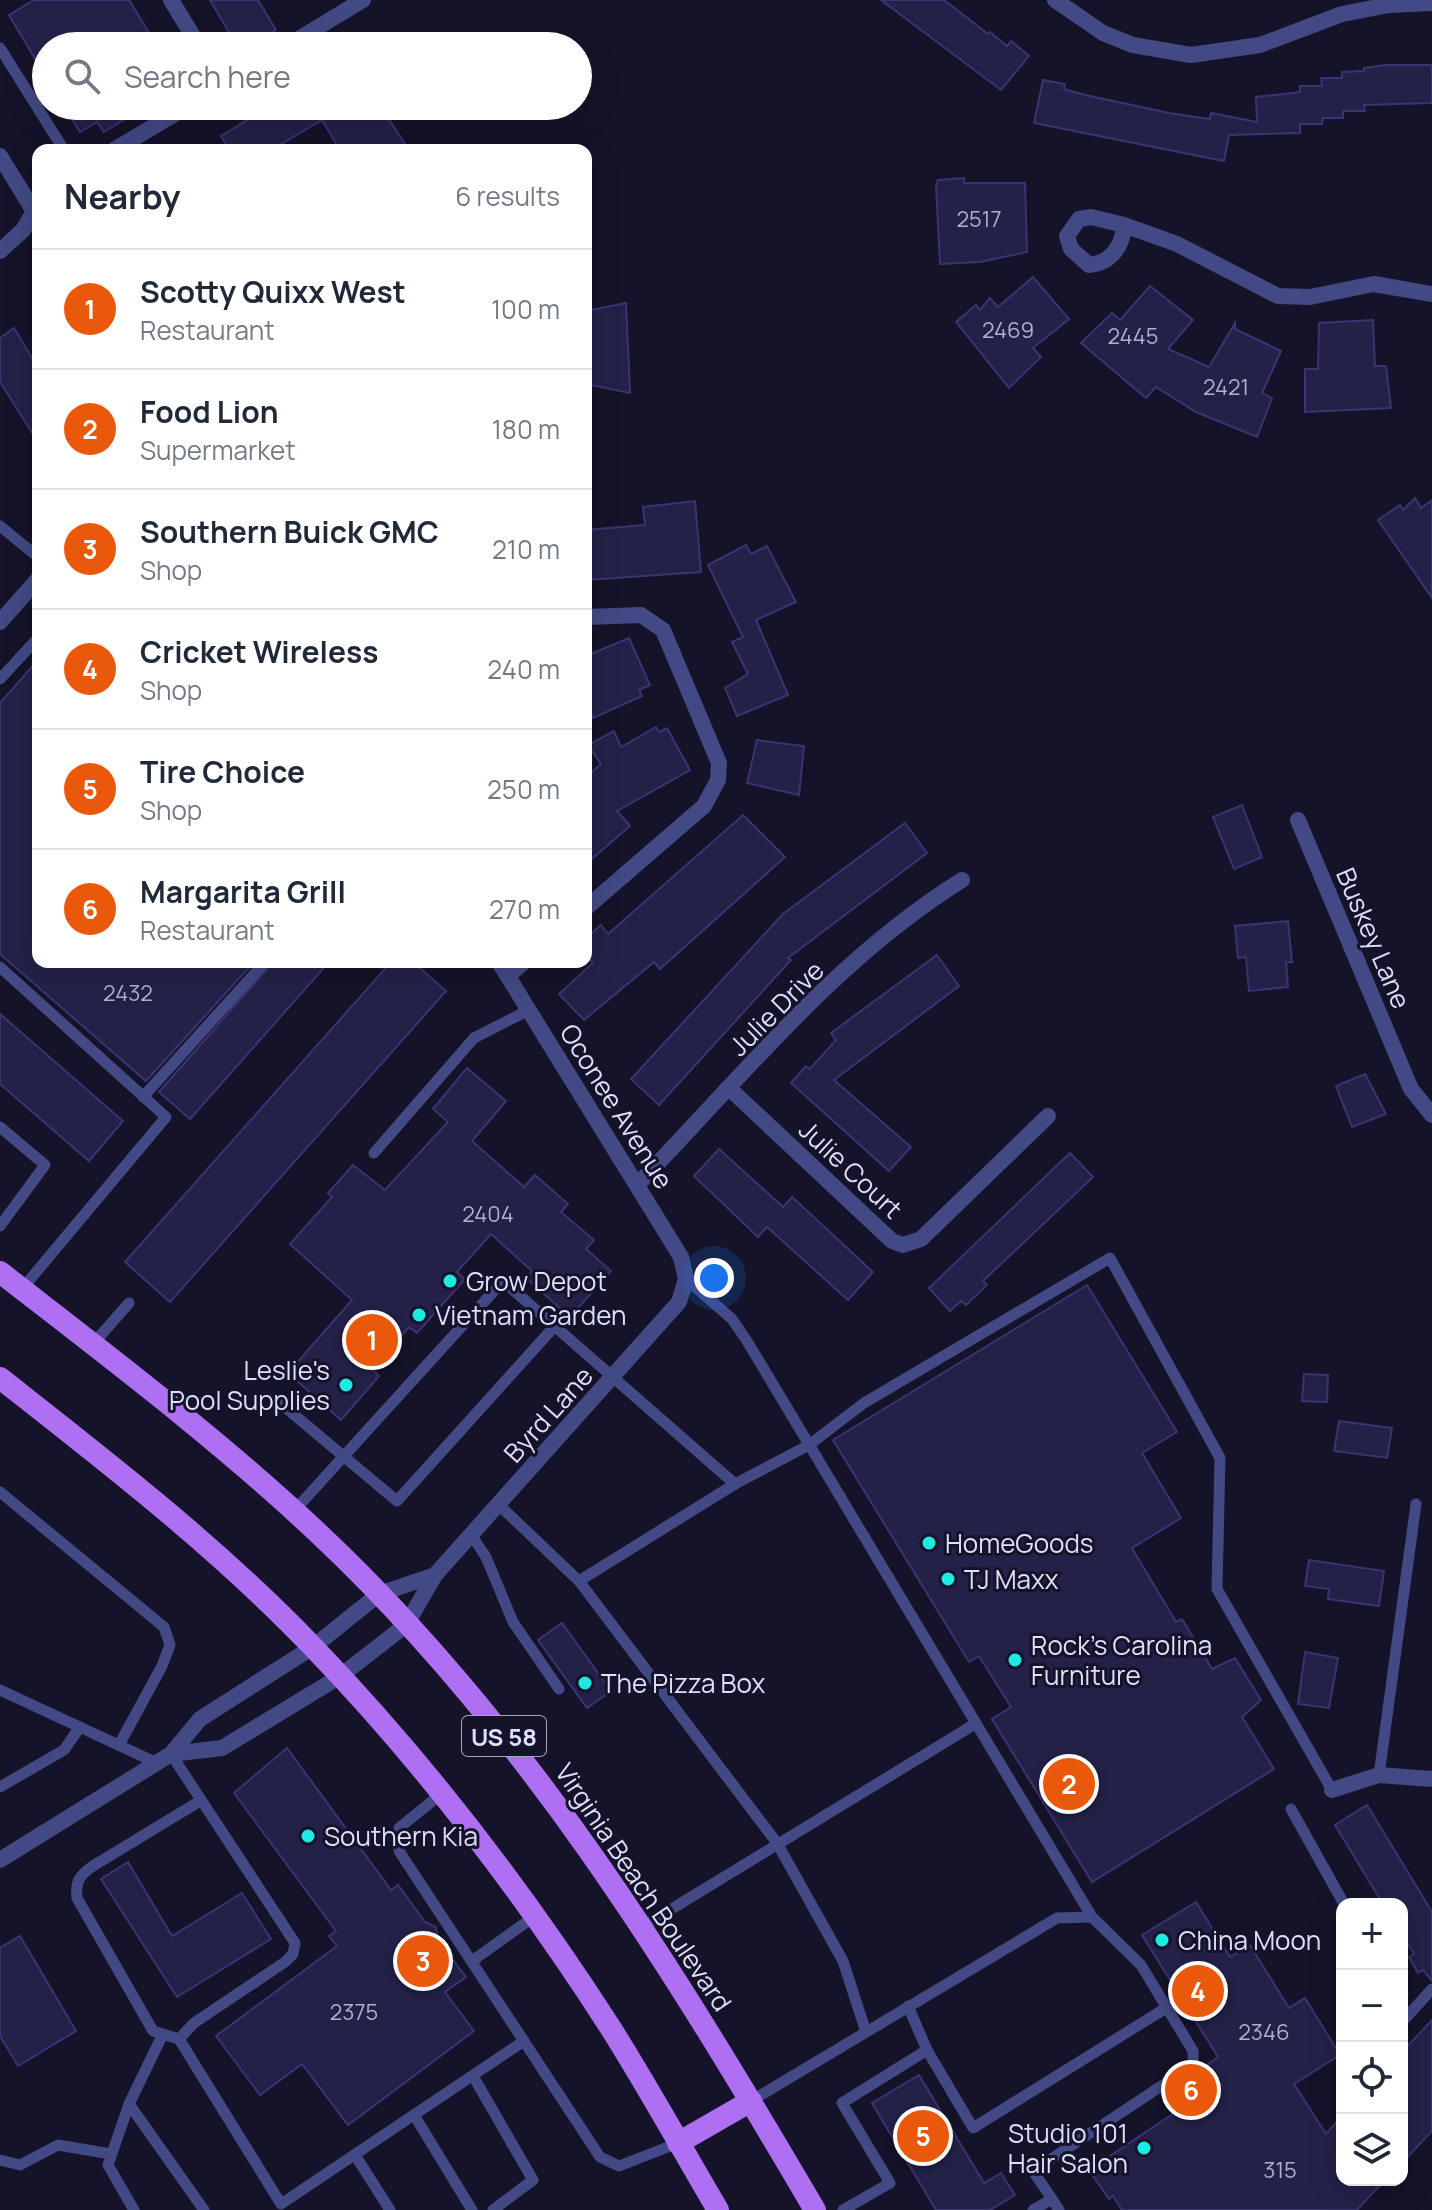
<!DOCTYPE html>
<html lang="en">
<head>
<meta charset="utf-8">
<style>
	:root { --surface:#fff; --page:#f2f2f3; --text:#1f2937; --muted:#747a83; --line:#e0e1e3; --accent:#ea580c }
	body { margin:0; font-family:Manrope,sans-serif; background:var(--page); color:var(--text) }
	.controls { position:absolute; right:24px; bottom:24px; display:grid; overflow:hidden; border-radius:16px; box-shadow:0 8px 32px #0002 }
	.controls button { width:72px; height:72px; display:grid; place-items:center; padding:0; border:0; border-bottom:2px solid var(--line); background:var(--surface); color:var(--text); font:40px sans-serif }
	.you { position:absolute; left:714px; top:1278px; width:28px; height:28px; margin:-20px; border:6px solid #fff; border-radius:50%; background:#1a73e8; box-shadow:0 0 0 12px #1a73e833 }
	.badge { display:grid; place-items:center; width:52px; height:52px; border-radius:50%; background:var(--accent); color:#fff; font-size:26px; font-weight:700 }
	.pin { position:absolute; translate:-50% -50%; border:4px solid #fff; box-shadow:0 2px 8px #0006 }
	.list { margin:0; padding:0; list-style:none }
	h2 { display:flex; justify-content:space-between; align-items:center; height:104px; margin:0; padding:0 32px; font-size:34px }
	h2 small { font-size:26px; font-weight:400; color:var(--muted) }
	.list li { display:grid; grid-template-columns:52px 1fr auto; gap:24px; align-items:center; box-sizing:border-box; height:120px; padding:0 32px; border-top:2px solid var(--line) }
	.list b { display:block; font-size:30px; white-space:nowrap }
	.list p { margin:0; font-size:26px; white-space:nowrap; color:var(--muted) }
	.list em { font-size:26px; font-style:normal; color:var(--muted) }
	.icon { flex:none; width:44px; height:44px; fill:none; stroke:currentColor; stroke-width:2; stroke-linecap:round; stroke-linejoin:round }
	.map { position:relative; flex:none; width:1432px; height:2210px; overflow:hidden }
	.search { position:absolute; background:var(--surface); box-shadow:0 8px 32px #0002; left:32px; top:32px; width:560px; height:88px; display:flex; align-items:center; gap:20px; box-sizing:border-box; padding:0 28px; border-radius:44px; color:var(--muted); font-size:30px }
	.panel { position:absolute; background:var(--surface); box-shadow:0 8px 32px #0002; left:32px; top:144px; width:560px; height:824px; border-radius:16px }
	.map>svg:first-child { display:block }
</style>
</head>
<body>
<div class="map">
<svg width="1432" height="2210" viewBox="0 0 1432 2210">
	<rect width="100%" height="100%" fill="#141329"/>
	<g fill="#232148" stroke="#393572" stroke-width="2">
		<path d="M34 0H129L157 46H46V77L9 15Z"/>
		<path d="M210 0H258L276 30 251 46H237Z"/>
		<path d="M881 0H944L988 34 990 32 1007 46 1011 41 1029 56 1001 90Z"/>
		<path d="M1385 65H1432V103L1364 105 1365 111H1343V118H1323L1322 124H1300V133L1229 135 1224 161 1034 123 1043 80 1065 84 1064 89 1085 95 1169 113 1210 119 1211 113 1257 122 1256 97 1300 92V86H1322L1321 78H1342V72L1364 71V68Z"/>
		<path d="M64 106H146L104 132 97 122 80 132Z"/>
		<path d="M270 106H380L409 150H340L322 120 271 150H229L221 136Z"/>
		<path d="M964 178V183H1025L1027 252 980 262 940 264 936 186 938 180Z"/>
		<path d="M1033 277 1069 319 1033 348 1041 357 1009 388 956 322 976 305 980 310 990 298 998 307Z"/>
		<path d="M1150 286 1193 320 1168 349 1209 367 1235 323V329L1281 351 1262 393 1272 398 1257 437 1196 412 1156 387 1146 398 1081 343 1112 313 1120 320Z"/>
		<path d="M626 303 630 393 586 384V311Z"/>
		<path d="M1373 320 1375 366H1386L1391 408 1305 412V369H1318L1319 323Z"/>
		<path d="M14 328 38 368V442L0 382V338Z"/>
		<path d="M1415 498 1421 508 1432 500V598L1378 520 1400 505 1403 510Z"/>
		<path d="M695 501 701 572 586 580V530L645 525 643 507Z"/>
		<path d="M746 545 751 554 767 546 796 602 756 620 788 695 737 716 725 688 748 674 732 642 743 637 708 565Z"/>
		<path d="M629 638 650 685 639 690 642 696 593 718 586 701V656Z"/>
		<path d="M38 660V962H254L146 1081 0 954V703Z"/>
		<path d="M656 727 659 732 667 728 690 770 617 811 630 826 586 864V777L601 764 588 745 614 731 621 747Z"/>
		<path d="M757 740 804 746 799 795 747 783Z"/>
		<path d="M1242 805 1262 857 1234 869 1213 817Z"/>
		<path d="M743 815 785 857 660 969 654 962 584 1020 559 994 593 963 586 955V938L601 925 608 934Z"/>
		<path d="M905 823 927 853 788 958 791 960 659 1105 631 1079 783 914Z"/>
		<path d="M1288 921 1292 962H1286L1288 987 1249 991 1246 957 1238 958 1235 926Z"/>
		<path d="M937 955 959 986 834 1080 911 1147 889 1171 791 1083 806 1066 810 1069 836 1040 831 1033Z"/>
		<path d="M273 962H329L190 1119 159 1092Z"/>
		<path d="M391 962H413L446 991 170 1302 125 1262Z"/>
		<path d="M0 1014 123 1121 89 1161 0 1084Z"/>
		<path d="M467 1068 506 1101 472 1141 524 1187 535 1175 568 1204 561 1212 594 1240 586 1249 611 1271 570 1317 526 1278 532 1271 491 1234 457 1272 465 1279 417 1333 409 1327 372 1369 379 1376 341 1420 288 1373 352 1300 290 1244 332 1197 328 1193 353 1165 385 1190 448 1122 433 1109Z"/>
		<path d="M1365 1074 1386 1114 1352 1127 1336 1086Z"/>
		<path d="M719 1149 783 1207 792 1197 873 1272 848 1300 767 1227 758 1237 694 1176Z"/>
		<path d="M1070 1153 1093 1177 983 1281 987 1285 966 1305 961 1301 950 1311 929 1288Z"/>
		<path d="M1087 1285 1177 1432 1142 1453 1181 1518 1132 1548 1176 1622 1182 1619 1212 1669 1235 1658 1261 1700 1242 1717 1274 1769 1092 1882 992 1719 1011 1707 979 1656 969 1662 833 1440Z"/>
		<path d="M1304 1374 1328 1375 1327 1402 1302 1401Z"/>
		<path d="M1339 1421 1392 1428 1387 1458 1334 1451Z"/>
		<path d="M1309 1560 1384 1571 1379 1606 1328 1599 1329 1589 1305 1586Z"/>
		<path d="M562 1623 611 1691 587 1708 538 1640Z"/>
		<path d="M1305 1652 1338 1658 1329 1708 1298 1704Z"/>
		<path d="M287 1748 391 1890 398 1885 425 1922 436 1927 438 1940 466 1977 445 1992 474 2031 348 2125 302 2064 260 2095 216 2036 337 1946 329 1936 336 1931 234 1793Z"/>
		<path d="M1367 1805 1432 1912V1981L1423 1970 1418 1973 1409 1957 1414 1954 1402 1935V1904H1383L1335 1825Z"/>
		<path d="M128 1862 172 1936 242 1893 271 1939 177 1997 101 1879Z"/>
		<path d="M1196 1902 1230 1957 1250 1945 1289 2008 1305 1998 1340 2055 1294 2084 1326 2134 1342 2116V2180H1385L1357 2210H1122L1113 2196 1109 2199 1089 2170 1180 2109 1169 2091 1218 2057 1142 1935Z"/>
		<path d="M20 1936 76 2031 18 2066 0 2036V1948Z"/>
		<path d="M1432 2020V2131L1402 2163V2052Z"/>
		<path d="M919 2075 984 2183 1001 2173 1015 2195 990 2210H936L872 2103Z"/>
	</g>
	<g fill="none" stroke-linecap="round" stroke-linejoin="round">
		<g stroke="#424984" stroke-width="11">
			<path d="M0 48 64 150"/>
			<path d="M0 526 38 557"/>
			<path d="M0 679 38 638"/>
			<path d="M0 967 166 1117 22 1289"/>
			<path d="M143 1097 265 962"/>
			<path d="M0 1127 45 1165 0 1226"/>
			<path d="M374 1153 474 1038 529 1010"/>
			<path d="M686 1279 732 1319 747 1341 1092 1917 1141 1965 1193 2051V2065L1039 2167 1035 2174 1052 2199 1033 2210"/>
			<path d="M93 1344 129 1303"/>
			<path d="M280 1403 397 1501 554 1327"/>
			<path d="M0 1492 164 1627 170 1645 162 1666 119 1745"/>
			<path d="M499 1505 579 1581 777 1843 843 1961 865 2029"/>
			<path d="M294 1511 503 1281 735 1484 809 1445 864 1403 1110 1258 1220 1458 1217 1589 1332 1790"/>
			<path d="M472 1536 486 1557 513 1622 559 1689"/>
			<path d="M579 1581 735 1484"/>
			<path d="M0 1690 157 1763"/>
			<path d="M171 1754 295 1943 293 1954 285 1962 194 2023 179 2039 281 2204 524 2041"/>
			<path d="M1379 1775 1416 1504"/>
			<path d="M0 1787 64 1750 80 1727"/>
			<path d="M441 1794 399 1828V1851L600 2157 619 2166 678 2143"/>
			<path d="M1291 1809 1344 1904"/>
			<path d="M642 1927 975 1724"/>
			<path d="M472 1961 535 1916"/>
			<path d="M1402 2022 1432 1989"/>
			<path d="M179 2039 153 2031 77 1898C75 1881 80 1875 93 1866L200 1801"/>
			<path d="M927 2050 973 2128 1166 2008"/>
			<path d="M473 2076 533 2180 493 2210"/>
			<path d="M751 2101 1057 1918 1092 1917"/>
			<path d="M129 2104 204 2210"/>
			<path d="M414 2115 472 2210"/>
			<path d="M355 2155 390 2210"/>
			<path d="M0 2160 20 2165 58 2145 111 2154"/>
			<path d="M1052 2199 1059 2210"/>
			<path d="M134 2210 108 2165 129 2104 162 2036"/>
			<path d="M843 2210 890 2183 842 2103 927 2050 908 2006"/>
		</g>
		<g stroke="#424984" stroke-width="16">
			<path d="M171 0 199 46"/>
			<path d="M1055 0 1103 33 1133 45 1191 55 1260 45 1342 14 1389 5 1432 3"/>
			<path d="M287 46 363 0"/>
			<path d="M114 150 188 106"/>
			<path d="M0 156 38 218"/>
			<path d="M1091 217 1124 225C1123 246 1111 263 1089 265L1071 249 1067 236 1079 219Z"/>
			<path d="M1124 225 1177 244 1278 296 1310 297 1374 284 1432 294"/>
			<path d="M0 251 23 230 37 206"/>
			<path d="M586 617 641 615 663 630 719 763 718 780 704 806 586 908"/>
			<path d="M0 622 38 579"/>
			<path d="M1298 820 1411 1089 1432 1115"/>
			<path d="M508 976 524 962"/>
			<path d="M730 1089 892 1241 903 1245 921 1239 1048 1116"/>
			<path d="M638 1184C740 1079 835 959 962 880"/>
			<path d="M171 1754 222 1748 339 1677 406 1625 435 1575 679 1302 686 1279 681 1257 499 962"/>
			<path d="M1332 1790 1379 1775 1432 1779"/>
			<path d="M0 1860 171 1754 200 1719 313 1647 379 1594 435 1575"/>
		</g>
		<g stroke="#af6ff2" stroke-width="22">
			<path d="M0 1272C108 1356 217 1438 317 1532 526 1728 671 1965 815 2210"/>
			<path d="M0 1378C108 1463 216 1546 312 1646 424 1762 523 1892 610 2027 648 2087 682 2149 718 2210"/>
			<path d="M678 2143 751 2101"/>
		</g>
	</g>
	<g fill="#1bebe3" stroke="#141329" stroke-width="3">
		<circle cx="450" cy="1281" r="8"/>
		<circle cx="419" cy="1315" r="8"/>
		<circle cx="346" cy="1385" r="8"/>
		<circle cx="929" cy="1543" r="8"/>
		<circle cx="948" cy="1579" r="8"/>
		<circle cx="1015" cy="1660" r="8"/>
		<circle cx="585" cy="1683" r="8"/>
		<circle cx="308" cy="1836" r="8"/>
		<circle cx="1162" cy="1940" r="8"/>
		<circle cx="1144" cy="2148" r="8"/>
	</g>
	<g text-anchor="middle" dominant-baseline="central" stroke-width="6" stroke-linejoin="round" paint-order="stroke">
		<g font-size="22" fill="#afb0cf">
			<text x="979" y="219">2517</text>
			<text x="1008" y="330">2469</text>
			<text x="1133" y="336">2445</text>
			<text x="1226" y="387">2421</text>
			<text x="128" y="993">2432</text>
			<text x="488" y="1214">2404</text>
			<text x="354" y="2012">2375</text>
			<text x="1264" y="2032">2346</text>
			<text x="1280" y="2170">315</text>
		</g>
		<rect fill="#141329" stroke="#a1a2bd" stroke-width="2" x="462" y="1716" width="84" height="40" rx="6"/>
		<g font-size="24" font-weight="bold" fill="#dedffc">
			<text x="504" y="1736">US 58</text>
		</g>
		<g font-size="26" fill="#dedffc" stroke="#141329">
			<text transform="translate(1374 938) rotate(67)">Buskey Lane</text>
			<text transform="translate(776 1008) rotate(-45)">Julie Drive</text>
			<text transform="translate(617 1106) rotate(58)">Oconee Avenue</text>
			<text transform="translate(851 1169) rotate(43)">Julie Court</text>
			<text transform="translate(548 1414) rotate(-48)">Byrd Lane</text>
			<text transform="translate(644 1887) rotate(56)">Virginia Beach Boulevard</text>
		</g>
		<g font-size="26" fill="#dedffc" stroke="#141329" text-anchor="start">
			<text x="466" y="1281">Grow Depot</text>
			<text x="435" y="1315">Vietnam Garden</text>
			<text x="330" y="1370" text-anchor="end">Leslie's<tspan x="330" dy="30">Pool Supplies</tspan></text>
			<text x="945" y="1543">HomeGoods</text>
			<text x="964" y="1579">TJ Maxx</text>
			<text x="1031" y="1645">Rock's Carolina<tspan x="1031" dy="30">Furniture</tspan></text>
			<text x="601" y="1683">The Pizza Box</text>
			<text x="324" y="1836">Southern Kia</text>
			<text x="1178" y="1940">China Moon</text>
			<text x="1128" y="2133" text-anchor="end">Studio 101<tspan x="1128" dy="30">Hair Salon</tspan></text>
		</g>
	</g>
</svg>
<div class="controls">
<button>+</button>
<button>−</button>
<button><svg class="icon" aria-label="locate" viewBox="0 0 24 24"><circle cx="12" cy="12" r="6"/><path d="M12 2v4M12 18v4M2 12h4M18 12h4"/></svg></button>
<button><svg class="icon" aria-label="layers" viewBox="0 0 24 24"><path d="M12 4l9 5-9 5-9-5zM3 14l9 5 9-5"/></svg></button>
</div>
<div class="you"></div>
<div class="pin badge" style="left:372px;top:1340px">1</div>
<div class="pin badge" style="left:1069px;top:1784px">2</div>
<div class="pin badge" style="left:423px;top:1961px">3</div>
<div class="pin badge" style="left:1198px;top:1991px">4</div>
<div class="pin badge" style="left:923px;top:2136px">5</div>
<div class="pin badge" style="left:1191px;top:2090px">6</div>
<div class="search"><svg class="icon" aria-label="search" viewBox="0 0 24 24"><circle cx="10" cy="10" r="6"/><path d="M15 15l6 6"/></svg>Search here</div>
<section class="panel">
<h2>Nearby<small>6 results</small></h2>
<ul class="list">
<li><span class="badge">1</span><div><b>Scotty Quixx West</b><p>Restaurant</p></div><em>100 m</em></li>
<li><span class="badge">2</span><div><b>Food Lion</b><p>Supermarket</p></div><em>180 m</em></li>
<li><span class="badge">3</span><div><b>Southern Buick GMC</b><p>Shop</p></div><em>210 m</em></li>
<li><span class="badge">4</span><div><b>Cricket Wireless</b><p>Shop</p></div><em>240 m</em></li>
<li><span class="badge">5</span><div><b>Tire Choice</b><p>Shop</p></div><em>250 m</em></li>
<li><span class="badge">6</span><div><b>Margarita Grill</b><p>Restaurant</p></div><em>270 m</em></li>
</ul>
</section>
</div>
</body>
</html>
